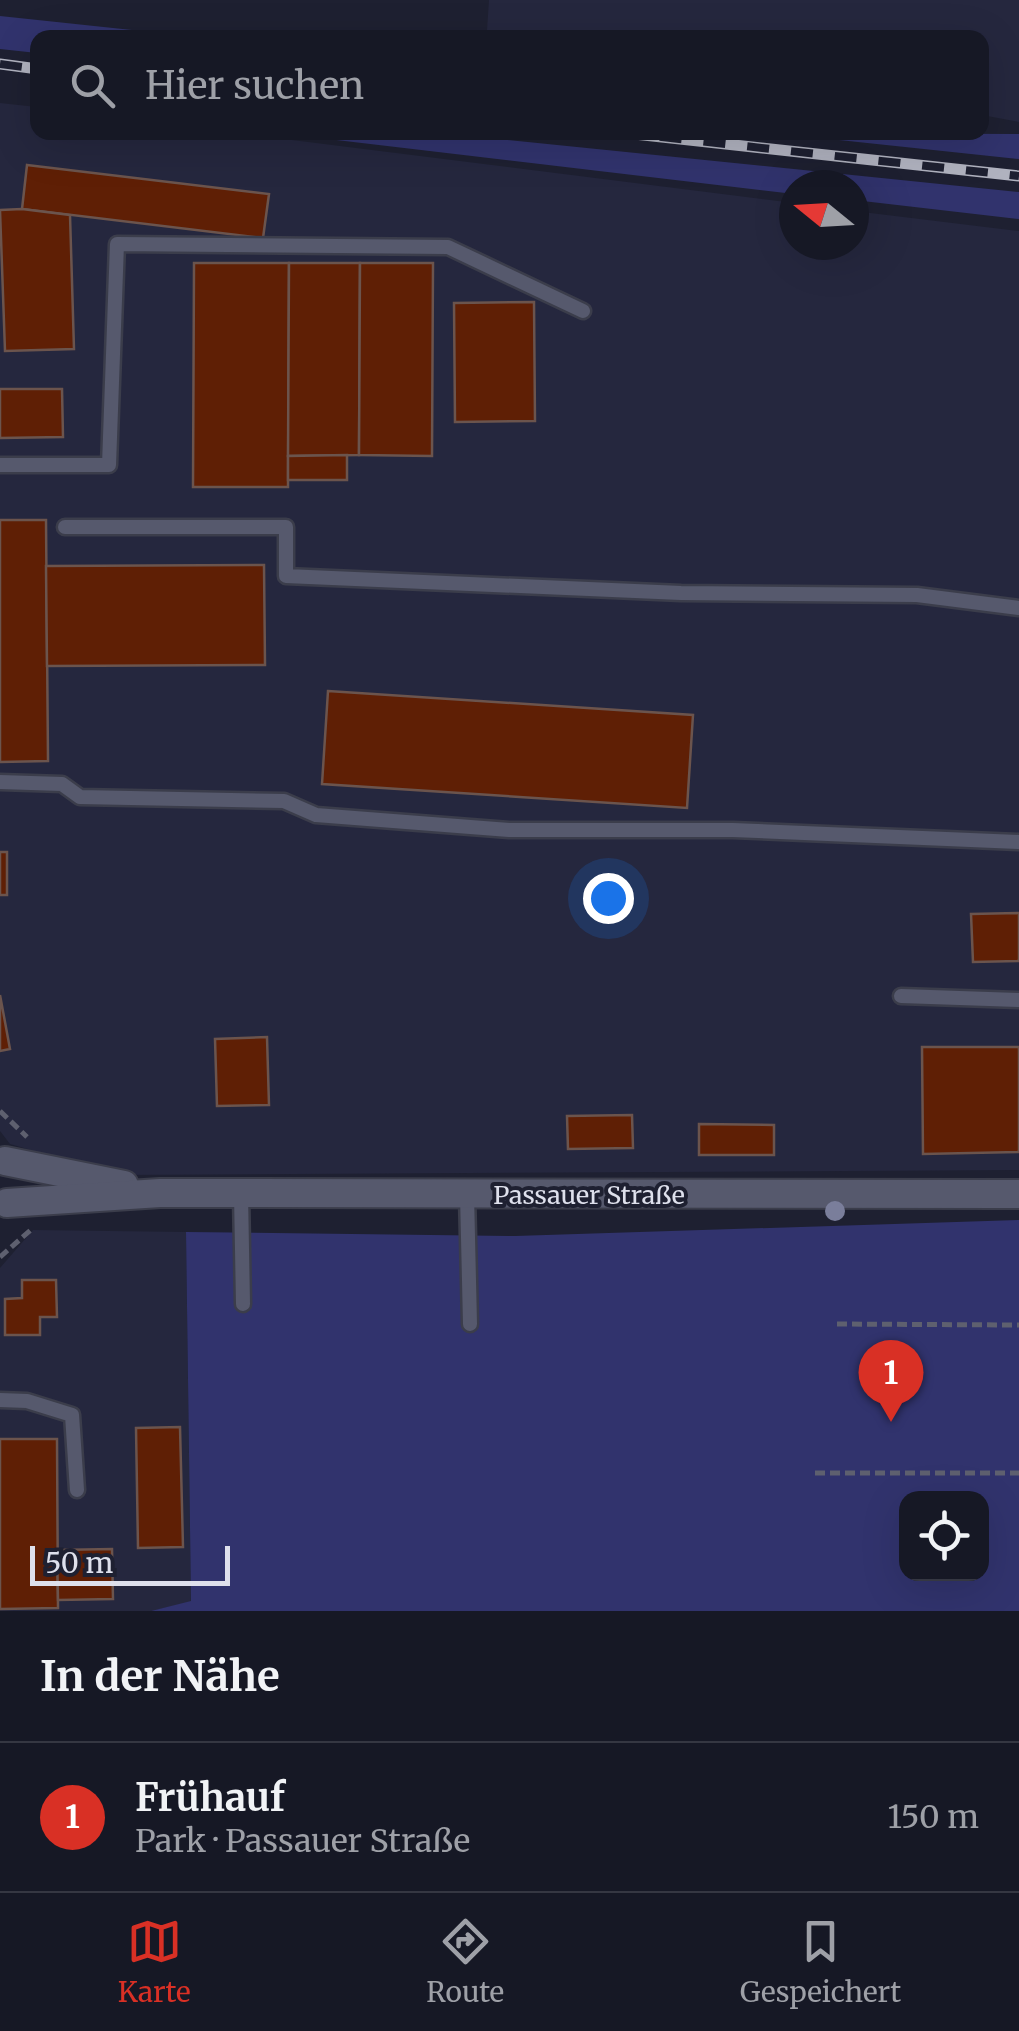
<!DOCTYPE html>
<html lang="de">
<head>
<meta charset="utf-8">
<style>
	:root { --surface:#161825; --page:#1f212d; --text:#f1f3f6; --muted:#9ea0a7; --line:#353742; --accent:#d93025 }
	body { margin:0; font-family:Merriweather,serif; background:var(--page); color:var(--text) }
	.controls { position:absolute; right:30px; bottom:30px; display:grid; overflow:hidden; border-radius:20px; box-shadow:0 10px 40px #0002 }
	.controls button { width:90px; height:90px; display:grid; place-items:center; padding:0; border:0; border-bottom:2px solid var(--line); background:var(--surface); color:var(--text); font:50px sans-serif }
	.compass { position:absolute; left:779px; top:170px; width:90px; height:90px; border-radius:50%; background:var(--surface); box-shadow:0 10px 40px #0002; rotate:288deg }
	.scale { position:absolute; left:30px; bottom:25px; width:200px; box-sizing:border-box; padding-left:10px; border:5px solid #dee0ec; border-top:0; font-size:28px; line-height:35px; white-space:nowrap; color:#dee0ec; -webkit-text-stroke:8px #1e2031; paint-order:stroke }
	.you { position:absolute; left:608px; top:898px; width:35px; height:35px; margin:-25px; border:8px solid #fff; border-radius:50%; background:#1a73e8; box-shadow:0 0 0 15px #1a73e833 }
	.badge { display:grid; place-items:center; width:65px; height:65px; border-radius:50%; background:var(--accent); color:#fff; font-size:32px; font-weight:700 }
	.pin { position:absolute; translate:-50% -82px; filter:drop-shadow(0 2px 5px #0008) }
	.pin::after { content:''; position:absolute; top:52px; width:35px; height:30px; background:inherit; clip-path:polygon(0 0,100% 0,50% 100%) }
	.list { margin:0; padding:0; list-style:none }
	h2 { display:flex; justify-content:space-between; align-items:center; height:130px; margin:0; padding:0 40px; font-size:42px }
	h2 small { font-size:32px; font-weight:400; color:var(--muted) }
	.list li { display:grid; grid-template-columns:65px 1fr auto; gap:30px; align-items:center; box-sizing:border-box; height:150px; padding:0 40px; border-top:2px solid var(--line) }
	.list b { display:block; font-size:38px; white-space:nowrap }
	.list p { margin:0; font-size:32px; white-space:nowrap; color:var(--muted) }
	.list em { font-size:32px; font-style:normal; color:var(--muted) }
	.icon { flex:none; width:55px; height:55px; fill:none; stroke:currentColor; stroke-width:2; stroke-linecap:round; stroke-linejoin:round }
	.map { position:relative; flex:none; width:1019px; height:1611px; overflow:hidden }
	.search { position:absolute; background:var(--surface); box-shadow:0 10px 40px #0002; left:30px; right:30px; top:30px; height:110px; display:flex; align-items:center; gap:25px; box-sizing:border-box; padding:0 35px; border-radius:20px; color:var(--muted); font-size:38px }
	.sheet { height:280px; background:var(--surface) }
	nav { display:flex; justify-content:space-around; align-items:center; box-sizing:border-box; height:140px; border-top:2px solid var(--line); background:var(--surface); font-size:28px; color:var(--muted) }
	nav a { display:grid; justify-items:center; gap:5px }
	nav .on { color:var(--accent) }
	.map>svg:first-child { display:block }
</style>
</head>
<body>
<div class="map">
<svg width="1019" height="1611" viewBox="0 0 1019 1611">
	<rect width="100%" height="100%" fill="#1e2031"/>
	<g fill="#25273e">
		<path d="M489 0H1019V122L982 115V38L531 37 487 30Z"/>
		<path d="M0 103 37 107 38 132 236 133 794 203V245H854V211L1019 231V1170L117 1175 10 1144 0 1131Z"/>
		<path d="M33 1230 186 1232 191 1602 151 1611H0V1268Z"/>
	</g>
	<g fill="#31336d" fill-rule="evenodd">
		<path d="M0 16 198 37 38 38 37 53 0 49Z"/>
		<path d="M277 133H439L1019 192V219L854 200V185H794V194Z"/>
		<path d="M773 133 1019 134V159Z"/>
		<path d="M1019 1220V1611H151L191 1601 186 1232 515 1236ZM906 1498H982V1574H906Z"/>
	</g>
	<g fill="#5f1f05" stroke="#6b544d" stroke-width="2.5">
		<path d="M27 165 269 194 263 238 22 209Z"/>
		<path d="M22 209 70 215 74 349 5 351 0 210Z"/>
		<path d="M194 263H289L288 487H193Z"/>
		<path d="M289 263H360L359 455 288 456Z"/>
		<path d="M360 263H433L432 456 359 455Z"/>
		<path d="M534 302 535 421 455 422 454 303Z"/>
		<path d="M0 389H62L63 437 0 438Z"/>
		<path d="M347 455V480H288V456Z"/>
		<path d="M0 520H46L48 761 0 762Z"/>
		<path d="M264 565 265 665 47 666 46 566Z"/>
		<path d="M328 691 693 715 687 808 322 784Z"/>
		<rect x="0" y="852" width="7" height="43"/>
		<path d="M1019 913V961L973 962 971 914Z"/>
		<path d="M0 995 10 1049 0 1051Z"/>
		<path d="M267 1037 269 1105 217 1106 215 1039Z"/>
		<path d="M922 1047H1019V1152L923 1154Z"/>
		<path d="M632 1115 633 1148 568 1149 567 1116Z"/>
		<path d="M699 1124 774 1125V1155H699Z"/>
		<path d="M22 1280H56L57 1317H40V1335H5V1299L22 1298Z"/>
		<path d="M180 1427 183 1547 138 1548 136 1428Z"/>
		<path d="M0 1439H57L58 1608 0 1609Z"/>
		<path d="M112 1549 113 1599 58 1600 57 1550Z"/>
	</g>
	<g fill="none" stroke-linecap="round" stroke-linejoin="round">
		<g stroke="#3b3d4b" stroke-width="19">
			<g id="lane">
				<path d="M0 465H109L117 244 448 247 583 311"/>
				<path d="M65 527H286V576L681 593 917 595 1019 608"/>
				<path d="M0 782 62 784 80 797 284 801 316 815 509 830H733L1019 842"/>
				<path d="M901 996 1019 1000"/>
				<path d="M241 1194 243 1304"/>
				<path d="M467 1194 470 1324"/>
				<path d="M0 1400 27 1401 72 1415 77 1490"/>
			</g>
		</g>
		<g stroke="#3b3d4b" stroke-width="32">
			<g id="street">
				<path d="M5 1161 124 1185"/>
				<path d="M7 1203 160 1193 1019 1194"/>
			</g>
		</g>
		<g stroke="#5e606f" stroke-width="5" stroke-dasharray="10 5" stroke-linecap="butt">
			<path d="M0 1111 27 1137"/>
			<path d="M0 1257 33 1228"/>
			<path d="M837 1324 1019 1325"/>
			<path d="M815 1473H1019"/>
		</g>
		<use href="#lane" stroke="#56596d" stroke-width="14"/>
		<use href="#street" stroke="#56596d" stroke-width="28"/>
		<g stroke="#b0b2bf" stroke-width="11">
			<g id="rail">
				<path d="M0 64 38 69"/>
				<path d="M616 132 1019 176"/>
			</g>
		</g>
		<use href="#rail" stroke="#1e2031" stroke-width="8" stroke-dasharray="22" stroke-linecap="butt"/>
	</g>
	<circle fill="#7a7e9b" cx="835" cy="1211" r="10"/>
	<g text-anchor="middle" dominant-baseline="central" stroke-width="8" stroke-linejoin="round" paint-order="stroke">
		<g font-size="25" fill="#dee0ec" stroke="#1e2031">
			<text x="589" y="1195">Passauer Straße</text>
		</g>
	</g>
</svg>
<div class="controls">
<button><svg class="icon" aria-label="locate" viewBox="0 0 24 24"><circle cx="12" cy="12" r="6"/><path d="M12 2v4M12 18v4M2 12h4M18 12h4"/></svg></button>
</div>
<svg class="compass" viewBox="-18 -18 36 36"><path d="M0-13l5 13h-10z" fill="#e53935"/><path d="M0 13l5-13h-10z" fill="#9ea0a7"/></svg>
<div class="scale">50 m</div>
<div class="you"></div>
<div class="pin badge" style="left:891px;top:1422px">1</div>
<div class="search"><svg class="icon" aria-label="search" viewBox="0 0 24 24"><circle cx="10" cy="10" r="6"/><path d="M15 15l6 6"/></svg>Hier suchen</div>
</div>
<section class="sheet">
<h2>In der Nähe<small></small></h2>
<ul class="list">
<li><span class="badge">1</span><div><b>Frühauf</b><p>Park · Passauer Straße</p></div><em>150 m</em></li>
</ul>
</section>
<nav>
<a class="on"><svg class="icon" aria-label="map" viewBox="0 0 24 24"><path d="M3 6l6-2 6 2 6-2v14l-6 2-6-2-6 2zM9 4v14M15 6v14"/></svg>Karte</a>
<a><svg class="icon" aria-label="directions" viewBox="0 0 24 24"><path d="M12 3l9 9-9 9-9-9zM9 14v-3h6M13 9l2 2-2 2"/></svg>Route</a>
<a><svg class="icon" aria-label="saved" viewBox="0 0 24 24"><path d="M7 4h10v16l-5-4-5 4z"/></svg>Gespeichert</a>
</nav>
</body>
</html>
